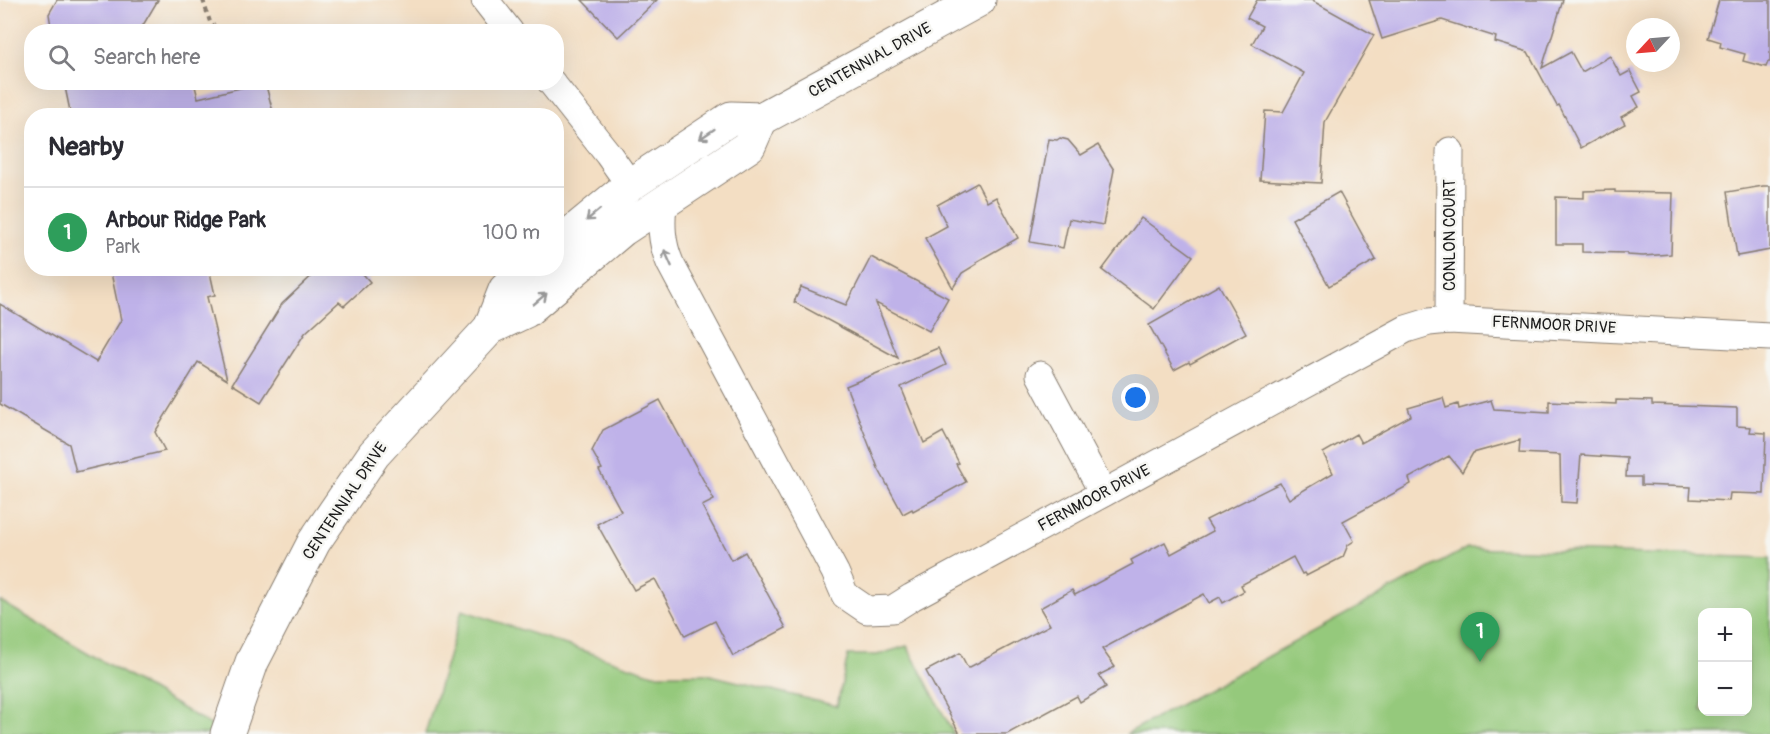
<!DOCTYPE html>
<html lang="en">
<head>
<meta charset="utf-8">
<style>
	:root { --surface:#fff; --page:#f7f7f7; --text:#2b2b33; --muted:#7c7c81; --line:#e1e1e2; --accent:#2563eb }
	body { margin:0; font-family:Pangolin,sans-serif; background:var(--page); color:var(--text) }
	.controls { position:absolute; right:18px; bottom:18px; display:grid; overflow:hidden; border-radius:12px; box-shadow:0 6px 24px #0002 }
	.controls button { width:54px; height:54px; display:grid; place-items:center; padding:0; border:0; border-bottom:2px solid var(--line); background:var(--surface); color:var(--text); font:30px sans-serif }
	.compass { position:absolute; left:1626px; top:18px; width:54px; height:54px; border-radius:50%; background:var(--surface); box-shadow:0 6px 24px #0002; rotate:244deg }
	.you { position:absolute; left:1136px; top:398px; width:21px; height:21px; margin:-15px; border:4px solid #fff; border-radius:50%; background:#1a73e8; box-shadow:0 0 0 9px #1a73e833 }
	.badge { display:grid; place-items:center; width:39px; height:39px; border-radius:50%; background:var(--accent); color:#fff; font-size:20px; font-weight:700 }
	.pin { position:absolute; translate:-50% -50px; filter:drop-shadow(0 2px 3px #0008) }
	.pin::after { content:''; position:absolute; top:32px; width:21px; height:18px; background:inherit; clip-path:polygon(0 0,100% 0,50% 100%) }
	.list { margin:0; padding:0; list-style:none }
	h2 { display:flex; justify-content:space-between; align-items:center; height:78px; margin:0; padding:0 24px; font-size:26px }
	h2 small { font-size:20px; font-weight:400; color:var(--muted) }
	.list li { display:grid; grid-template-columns:39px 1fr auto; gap:18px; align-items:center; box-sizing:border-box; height:90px; padding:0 24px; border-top:2px solid var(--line) }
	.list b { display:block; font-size:22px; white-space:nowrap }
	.list p { margin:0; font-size:20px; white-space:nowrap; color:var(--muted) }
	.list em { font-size:20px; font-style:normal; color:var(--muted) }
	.icon { flex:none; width:33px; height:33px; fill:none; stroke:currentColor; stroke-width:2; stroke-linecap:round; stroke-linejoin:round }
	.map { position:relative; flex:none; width:1770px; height:734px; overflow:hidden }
	.search { position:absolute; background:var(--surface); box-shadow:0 6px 24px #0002; left:24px; top:24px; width:540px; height:66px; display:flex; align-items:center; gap:15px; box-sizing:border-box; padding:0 21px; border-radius:24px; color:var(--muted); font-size:22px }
	.panel { position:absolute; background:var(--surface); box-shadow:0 6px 24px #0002; left:24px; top:108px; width:540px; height:168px; border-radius:24px }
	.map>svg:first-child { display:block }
</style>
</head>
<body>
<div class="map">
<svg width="1770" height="734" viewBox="0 0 1770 734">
	<rect width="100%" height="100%" fill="#f6f6f2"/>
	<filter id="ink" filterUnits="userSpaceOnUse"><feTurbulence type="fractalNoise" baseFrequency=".0167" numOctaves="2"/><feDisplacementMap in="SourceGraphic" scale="12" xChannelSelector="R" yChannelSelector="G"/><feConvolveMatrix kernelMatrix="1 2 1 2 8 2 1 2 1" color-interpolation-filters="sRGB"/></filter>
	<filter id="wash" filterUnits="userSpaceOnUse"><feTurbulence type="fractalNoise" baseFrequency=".008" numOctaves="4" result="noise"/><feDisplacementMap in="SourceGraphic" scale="24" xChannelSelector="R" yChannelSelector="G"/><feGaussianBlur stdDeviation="1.35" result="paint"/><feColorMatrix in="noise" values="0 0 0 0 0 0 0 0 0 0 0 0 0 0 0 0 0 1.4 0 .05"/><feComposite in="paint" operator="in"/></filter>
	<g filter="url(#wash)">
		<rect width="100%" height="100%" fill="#f3dec3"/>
		<g fill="#95c97b" stroke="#58724c" stroke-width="1.5" fill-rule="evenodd">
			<path d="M1467 548 1770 558V734H1126ZM1702 612H1748V712H1702Z"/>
			<path d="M0 601 226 734H0Z"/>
			<path d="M462 610 653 674H706L837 706 848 655H877L907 646 954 734H425Z"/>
		</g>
		<g id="blocks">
			<g fill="#bfb2e9">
				<path d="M57 0H158L139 32H52L49 14Z"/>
				<path d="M582 0H657L618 37Z"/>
				<path d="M1257 0H1311L1374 35 1325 122 1321 183 1260 180 1265 111 1283 112 1304 73 1252 44 1262 26 1247 18Z"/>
				<path d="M1369 0H1563L1542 68 1571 52 1582 72 1610 56 1621 76 1630 71 1641 92 1633 96 1639 107 1621 117 1625 124 1581 148 1559 105 1557 106 1528 52 1495 42 1496 37 1442 20 1382 39Z"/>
				<path d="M1719 0H1770V62H1768L1766 67 1743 61 1745 54 1720 47 1721 42 1708 38Z"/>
				<path d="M64 82H194L198 98 265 82 273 112 257 116H71Z"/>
				<path d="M1060 138 1068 140 1081 155 1098 145 1114 170 1103 225 1069 219 1063 248 1030 242 1049 139 1057 140Z"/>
				<path d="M977 183 987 202 996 197 1018 238 976 262 977 264 962 273 953 288 925 238 947 226 937 205Z"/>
				<path d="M1763 186H1770V250L1737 256 1727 192Z"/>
				<path d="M1615 190V192L1673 193 1671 254 1643 256 1627 255V253L1582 252V244H1556V197L1584 198V191Z"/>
				<path d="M1339 192 1376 260 1329 286 1292 219Z"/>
				<path d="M1141 218 1193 256 1154 309 1102 270Z"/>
				<path d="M871 257 948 298 929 331 876 303 898 358 794 302 801 287 846 305Z"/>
				<path d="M110 268H209L215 295 207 297 227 380 198 362 155 432 165 451 76 472 69 444 0 404V304L96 362 121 320Z"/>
				<path d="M320 268H358L370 282 344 306 339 302 305 333 261 402 232 384 282 304Z"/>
				<path d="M1219 285 1246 333 1190 364 1189 362 1174 370 1149 325Z"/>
				<path d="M938 348 946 365 901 387 924 443 943 432 959 463 956 464 966 482 913 511 912 509 903 514 878 468 846 386Z"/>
				<path d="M1443 398 1446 408 1458 404 1459 409 1491 400 1494 409 1549 412V401L1616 404V400L1652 401V405L1737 408V426L1751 427 1750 432 1766 433 1764 494 1730 493 1729 501 1690 499 1691 487 1641 485V477H1626L1627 458 1581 455 1577 503 1561 502 1560 455 1519 453 1520 440 1473 453 1462 472 1449 456 1409 478 1411 484 1343 521 1354 541 1348 545 1343 557 1306 576 1304 573 1302 574 1293 557 1241 585 1244 591 1223 603 1220 597 1209 603 1204 594 1102 649 1115 667 1099 675 1106 687 1080 702 1077 696 1007 734H960L926 671 960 653 968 668 1050 625 1040 608 1072 590 1075 595 1133 564 1131 560 1165 542 1171 554 1213 531 1206 520 1280 483 1289 499 1333 473 1323 453 1356 434 1361 443 1411 416 1408 408Z"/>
				<path d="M660 400 714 500 702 506 731 560 745 552 786 628 733 656 715 621 685 636 655 579 634 590 597 524 621 511 599 470 602 469 592 451 603 430Z"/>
			</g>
		</g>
	</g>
	<g filter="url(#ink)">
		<use href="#blocks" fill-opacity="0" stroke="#887d70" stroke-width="1.5"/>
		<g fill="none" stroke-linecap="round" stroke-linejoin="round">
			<g stroke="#887d70" stroke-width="29">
				<g id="street">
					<path d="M485 0 510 32"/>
					<path d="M551 82 608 154 630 185"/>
					<path d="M663 202C661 224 661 242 670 263L835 572 845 595 867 610 893 609 912 597 1406 329 1429 322 1449 320 1770 337"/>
					<path d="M1449 320 1450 151"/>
					<path d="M1040 375 1103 493"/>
				</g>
			</g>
			<g stroke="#887d70" stroke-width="35">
				<g id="secondary">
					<path d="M556 246 630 185 731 118 761 119 979 0"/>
					<path d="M490 328 526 311 622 230 749 146 761 119"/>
					<path d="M227 734 252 662 314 542 374 454 490 328 505 290 530 268"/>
				</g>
			</g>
			<path stroke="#887d70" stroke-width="4" stroke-dasharray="4.5 4.5" stroke-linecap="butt" d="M203 0 210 22 221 32"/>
			<use href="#street" stroke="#fff" stroke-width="27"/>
			<use href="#secondary" stroke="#fff" stroke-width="33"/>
		</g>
		<defs><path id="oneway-shaft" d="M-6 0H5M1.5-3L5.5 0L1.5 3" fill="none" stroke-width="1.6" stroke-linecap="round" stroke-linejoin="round" transform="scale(1.5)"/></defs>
		<g stroke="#999">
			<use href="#oneway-shaft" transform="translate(707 134) rotate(146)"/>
			<use href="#oneway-shaft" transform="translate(593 215) rotate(140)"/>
			<use href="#oneway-shaft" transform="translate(668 258) rotate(-114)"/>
			<use href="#oneway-shaft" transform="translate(540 299) rotate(-40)"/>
		</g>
	</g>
	<g text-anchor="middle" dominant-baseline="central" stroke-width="5" stroke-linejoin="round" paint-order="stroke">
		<g font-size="16" fill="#1c1c1c" stroke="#f6f6f2">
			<text transform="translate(870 60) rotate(-29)">CENTENNIAL DRIVE</text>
			<text transform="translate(1450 235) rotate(-90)">CONLON COURT</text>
			<text transform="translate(1554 325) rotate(3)">FERNMOOR DRIVE</text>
			<text transform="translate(1094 498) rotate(-28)">FERNMOOR DRIVE</text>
			<text transform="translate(345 501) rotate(-56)">CENTENNIAL DRIVE</text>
		</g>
	</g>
</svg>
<div class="controls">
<button>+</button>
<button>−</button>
</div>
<svg class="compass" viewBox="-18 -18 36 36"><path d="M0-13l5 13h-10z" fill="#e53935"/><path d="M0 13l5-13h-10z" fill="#7c7c81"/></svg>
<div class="you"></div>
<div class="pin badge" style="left:1480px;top:662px;background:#2e9e5b">1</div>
<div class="search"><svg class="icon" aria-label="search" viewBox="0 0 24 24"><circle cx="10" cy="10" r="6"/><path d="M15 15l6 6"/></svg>Search here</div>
<section class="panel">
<h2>Nearby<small></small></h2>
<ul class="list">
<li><span class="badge" style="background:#2e9e5b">1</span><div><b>Arbour Ridge Park</b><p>Park</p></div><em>100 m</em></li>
</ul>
</section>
</div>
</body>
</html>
